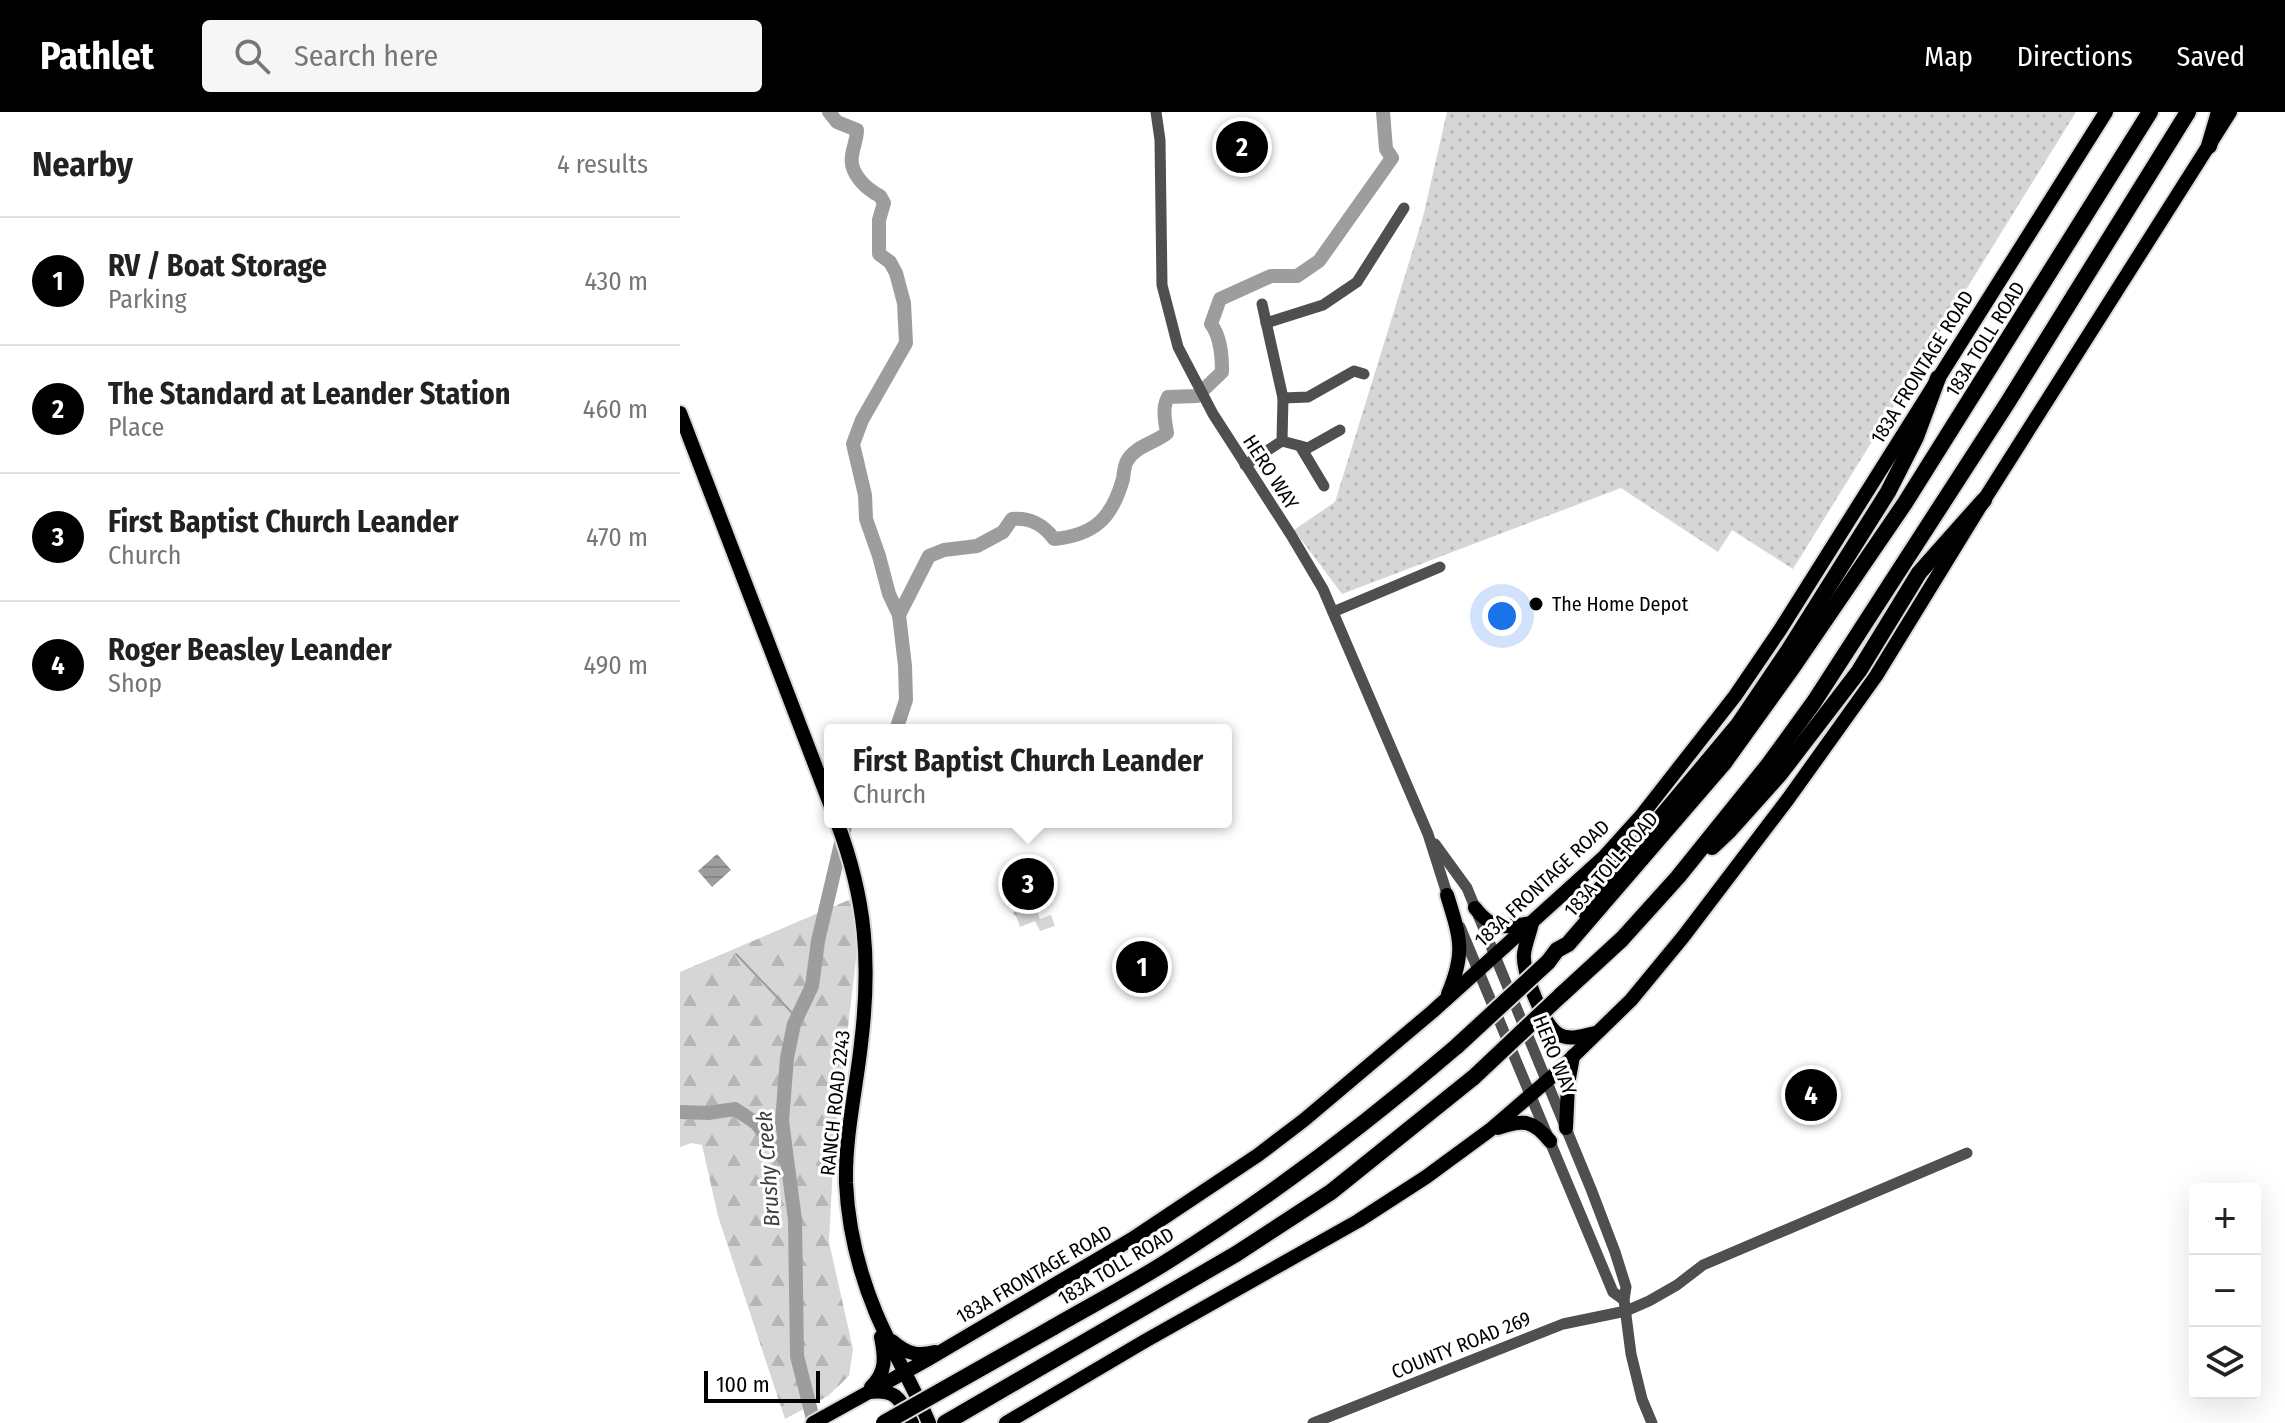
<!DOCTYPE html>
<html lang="en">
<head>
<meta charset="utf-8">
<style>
	:root { --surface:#fff; --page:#f6f6f6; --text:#222; --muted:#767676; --line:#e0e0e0; --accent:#000 }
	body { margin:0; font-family:"Fira Sans Condensed",sans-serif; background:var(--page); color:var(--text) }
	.controls { position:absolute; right:24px; bottom:24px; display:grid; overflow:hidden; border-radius:8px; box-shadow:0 8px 32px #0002 }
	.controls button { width:72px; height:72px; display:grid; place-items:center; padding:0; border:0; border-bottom:2px solid var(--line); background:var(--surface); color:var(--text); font:40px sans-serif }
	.scale { position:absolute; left:24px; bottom:20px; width:116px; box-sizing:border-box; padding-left:8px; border:4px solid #000; border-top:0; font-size:22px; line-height:28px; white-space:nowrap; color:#000; -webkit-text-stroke:6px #fff; paint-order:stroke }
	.you { position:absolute; left:822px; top:504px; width:28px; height:28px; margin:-20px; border:6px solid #fff; border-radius:50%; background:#1a73e8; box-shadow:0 0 0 12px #1a73e833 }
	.badge { display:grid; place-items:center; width:52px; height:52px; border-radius:50%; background:var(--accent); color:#fff; font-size:26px; font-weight:700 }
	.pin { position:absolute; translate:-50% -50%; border:4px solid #fff; box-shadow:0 2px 8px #0006 }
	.popup { position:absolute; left:144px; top:612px; width:408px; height:104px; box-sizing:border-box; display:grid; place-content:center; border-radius:8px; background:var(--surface); filter:drop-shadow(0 2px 6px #0005); font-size:26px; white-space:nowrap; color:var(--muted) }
	.popup b { font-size:30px; color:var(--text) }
	.popup::after { content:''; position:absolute; left:50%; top:100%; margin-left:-16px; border:16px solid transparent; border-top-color:var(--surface) }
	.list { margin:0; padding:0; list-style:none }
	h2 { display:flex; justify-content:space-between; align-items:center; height:104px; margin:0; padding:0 32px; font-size:34px }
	h2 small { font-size:26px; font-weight:400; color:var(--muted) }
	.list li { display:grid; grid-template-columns:52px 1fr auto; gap:24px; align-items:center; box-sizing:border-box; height:128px; padding:0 32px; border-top:2px solid var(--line) }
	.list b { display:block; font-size:30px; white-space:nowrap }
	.list p { margin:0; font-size:26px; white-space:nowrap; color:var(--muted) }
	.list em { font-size:26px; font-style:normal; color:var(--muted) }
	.icon { flex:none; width:44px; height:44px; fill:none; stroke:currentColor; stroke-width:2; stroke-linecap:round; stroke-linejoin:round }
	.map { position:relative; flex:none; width:1605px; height:1311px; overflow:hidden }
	header { display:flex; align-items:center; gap:48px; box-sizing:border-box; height:112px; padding:0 40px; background:var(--accent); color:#fff }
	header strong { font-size:38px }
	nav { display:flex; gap:44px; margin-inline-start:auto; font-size:28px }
	.search { width:560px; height:72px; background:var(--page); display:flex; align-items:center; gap:20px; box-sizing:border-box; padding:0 28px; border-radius:8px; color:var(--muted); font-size:30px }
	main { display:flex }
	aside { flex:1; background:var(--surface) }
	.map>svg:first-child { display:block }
</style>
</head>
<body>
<header>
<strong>Pathlet</strong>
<div class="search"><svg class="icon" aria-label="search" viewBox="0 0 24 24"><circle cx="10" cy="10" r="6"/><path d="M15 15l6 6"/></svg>Search here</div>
<nav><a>Map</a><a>Directions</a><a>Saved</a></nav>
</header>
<main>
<aside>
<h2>Nearby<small>4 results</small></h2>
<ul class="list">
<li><span class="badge">1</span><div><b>RV / Boat Storage</b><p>Parking</p></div><em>430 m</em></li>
<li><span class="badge">2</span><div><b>The Standard at Leander Station</b><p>Place</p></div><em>460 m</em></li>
<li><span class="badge">3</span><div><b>First Baptist Church Leander</b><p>Church</p></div><em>470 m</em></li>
<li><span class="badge">4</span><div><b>Roger Beasley Leander</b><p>Shop</p></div><em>490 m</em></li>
</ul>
</aside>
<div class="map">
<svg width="1605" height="1311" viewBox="0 0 1605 1311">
	<defs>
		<pattern id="grass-dots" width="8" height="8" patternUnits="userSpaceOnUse" patternTransform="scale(2)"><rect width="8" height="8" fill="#d6d6d6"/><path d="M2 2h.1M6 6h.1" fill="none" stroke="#b6b6b6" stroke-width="1.8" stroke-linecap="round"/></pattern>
		<pattern id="forest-firs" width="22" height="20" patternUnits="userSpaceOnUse" patternTransform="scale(2)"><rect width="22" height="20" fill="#d6d6d6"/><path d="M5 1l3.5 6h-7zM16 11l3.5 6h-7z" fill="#b6b6b6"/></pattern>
		<pattern id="park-crowns" width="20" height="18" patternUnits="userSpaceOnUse" patternTransform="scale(2)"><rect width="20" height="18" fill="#d6d6d6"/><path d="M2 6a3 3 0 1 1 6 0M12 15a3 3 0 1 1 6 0" fill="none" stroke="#b6b6b6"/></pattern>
		<pattern id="water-rules" width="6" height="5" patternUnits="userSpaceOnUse" patternTransform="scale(2)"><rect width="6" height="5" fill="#9d9d9d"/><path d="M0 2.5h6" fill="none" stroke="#858585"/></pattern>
	</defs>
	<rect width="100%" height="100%" fill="#fff"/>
	<path fill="url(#grass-dots)" d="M767 0H1396L1113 457 1052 418 1038 440 941 376 662 482 614 418 655 390 743 105Z"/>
	<path fill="url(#forest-firs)" d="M171 787 180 814 154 1033 149 1130 173 1237 169 1264 148 1284 105 1307 38 1104 22 1033 11 1031 0 1035V860Z"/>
	<path fill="url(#park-crowns)" d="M349 795 356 796 360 807 371 803 375 814 360 819 355 809 340 815 336 804 332 801Z"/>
	<path fill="url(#water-rules)" d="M37 742 51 758 32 775 18 759Z"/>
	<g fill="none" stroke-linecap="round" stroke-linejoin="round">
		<path stroke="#9d9d9d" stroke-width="2" d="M56 842 116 905"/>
		<g stroke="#9d9d9d" stroke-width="14">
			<path d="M149 0 157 10 177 18C177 27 173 35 172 44 169 61 186 77 200 84L204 91 199 108V142L210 150 216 161 224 191 226 231 182 308 173 332 185 383 186 407 199 444 209 482 219 503 225 554 226 588 216 618"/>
			<path d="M219 503 249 444 264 438 297 434 323 420 332 407C349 405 364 413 374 427 415 423 432 406 443 367 444 361 444 354 447 349 455 334 475 331 487 321 485 309 482 296 488 285L517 284 542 260C542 244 541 225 531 212L540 187 591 164H617L639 149 712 46 706 37 703 0"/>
			<path d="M0 1000 28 1001 55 997 76 1011 105 1048"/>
			<path d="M134 1311 117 1244 115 1108 102 1009 107 946 114 912 132 874 138 829 166 710"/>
		</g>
		<g stroke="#dbdbdb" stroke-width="18">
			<g id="major">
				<path d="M0 301 150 692"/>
				<path d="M157 710C186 787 191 850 181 932 176 978 165 1024 166 1071 168 1115 179 1160 196 1201 212 1239 233 1273 249 1311"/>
				<path d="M767 783C780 825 786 840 768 882"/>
				<path d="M795 796C814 820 824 815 852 811"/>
				<path d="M852 811C850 821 845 832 844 842 842 859 863 912 878 922 889 929 903 924 915 921"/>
				<path d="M818 1016C843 1007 853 1008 870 1029"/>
				<path d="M886 1016 888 972 893 944"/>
				<path d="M212 1229C226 1241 237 1245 255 1240"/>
				<path d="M191 1275C207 1260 205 1245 201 1225"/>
				<path d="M189 1280C218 1277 220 1288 232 1311"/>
				<path d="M133 1311 245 1249 452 1127 578 1043 624 1008 752 900 924 745 961 704 1055 584 1100 518 1426 0"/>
				<path d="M326 1311 465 1229 678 1109 746 1065 810 1018 876 961 951 888 1003 825 1108 687 1196 564 1304 388 1550 0"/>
			</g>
		</g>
		<g stroke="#dbdbdb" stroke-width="20">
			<g id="highway">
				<path d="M1529 34 1539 0"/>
				<path d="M1032 735 1049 719 1100 662 1179 559 1239 461 1304 388"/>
				<path d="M903 798 1058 613 1108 539 1208 380 1236 325 1258 266"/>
				<path d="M868 850 877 838 888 832 1044 651 1115 552 1225 391 1470 0"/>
				<path d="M880 884 942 827 998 765 1089 652 1134 590 1328 290 1508 0"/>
				<path d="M372 1216C410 1194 450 1173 488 1149 590 1085 686 1012 777 934"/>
				<path d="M265 1311 556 1142 651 1080 794 965"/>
			</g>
		</g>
		<g stroke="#4f4f4f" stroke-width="11">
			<path d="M476 0 480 28 482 173 498 235 533 302 611 423 643 477 748 722 769 788"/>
			<path d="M586 211 643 193 677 170 724 96"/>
			<path d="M603 286 628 285 674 259 684 262"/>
			<path d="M602 329 628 336 660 318"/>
			<path d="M620 334 644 374"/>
			<path d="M565 353 602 329 603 286 582 192"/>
			<path d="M653 500 760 455"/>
			<path d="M755 732 787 776 911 1077 935 1140 946 1175 944 1188 951 1242 962 1287 972 1311"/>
			<path d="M780 815 933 1180 944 1188"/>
			<path d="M633 1311 883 1212 946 1199 969 1189 997 1173 1023 1153 1287 1041"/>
		</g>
		<use href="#major" stroke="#000" stroke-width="14"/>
		<use href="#highway" stroke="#000" stroke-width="16"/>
		<g stroke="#dbdbdb" stroke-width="20" stroke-linecap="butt">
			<g id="highway-bridge">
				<path d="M777 934 868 850"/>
				<path d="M794 965 880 884"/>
				<path d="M204 1311 372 1216"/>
			</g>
		</g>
		<use href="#highway-bridge" stroke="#000" stroke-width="16"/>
	</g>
	<circle fill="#000" stroke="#fff" stroke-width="3" cx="856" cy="492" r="8"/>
	<g text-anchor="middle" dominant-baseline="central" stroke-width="6" stroke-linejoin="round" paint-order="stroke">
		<g font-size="20" fill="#000" stroke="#fff">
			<text transform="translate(1305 227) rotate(-58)">183A TOLL ROAD</text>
			<text transform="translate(1242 255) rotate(-58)">183A FRONTAGE ROAD</text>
			<text transform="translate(591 360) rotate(57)">HERO WAY</text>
			<text transform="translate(931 752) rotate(-49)">183A TOLL ROAD</text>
			<text transform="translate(862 771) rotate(-43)">183A FRONTAGE ROAD</text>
			<text transform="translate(875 943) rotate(68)">HERO WAY</text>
			<text transform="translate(155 991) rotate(-84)">RANCH ROAD 2243</text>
			<text transform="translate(436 1154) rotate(-31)">183A TOLL ROAD</text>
			<text transform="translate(354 1162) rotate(-30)">183A FRONTAGE ROAD</text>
			<text transform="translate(781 1233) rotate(-22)">COUNTY ROAD 269</text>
		</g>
		<g font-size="20" fill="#000" stroke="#fff" text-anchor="start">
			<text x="872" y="492">The Home Depot</text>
		</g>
		<g font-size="22" font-style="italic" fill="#3e3e3e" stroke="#fff">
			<text transform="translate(88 1057) rotate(-94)">Brushy Creek</text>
		</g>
	</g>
</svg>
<div class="controls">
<button>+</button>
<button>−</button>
<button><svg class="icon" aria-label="layers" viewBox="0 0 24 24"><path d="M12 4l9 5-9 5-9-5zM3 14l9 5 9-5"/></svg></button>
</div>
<div class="scale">100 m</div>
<div class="you"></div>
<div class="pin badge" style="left:462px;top:855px">1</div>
<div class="pin badge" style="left:562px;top:35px">2</div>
<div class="pin badge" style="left:348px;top:772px">3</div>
<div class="popup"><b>First Baptist Church Leander</b>Church</div>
<div class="pin badge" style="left:1131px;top:983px">4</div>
</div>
</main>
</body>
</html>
